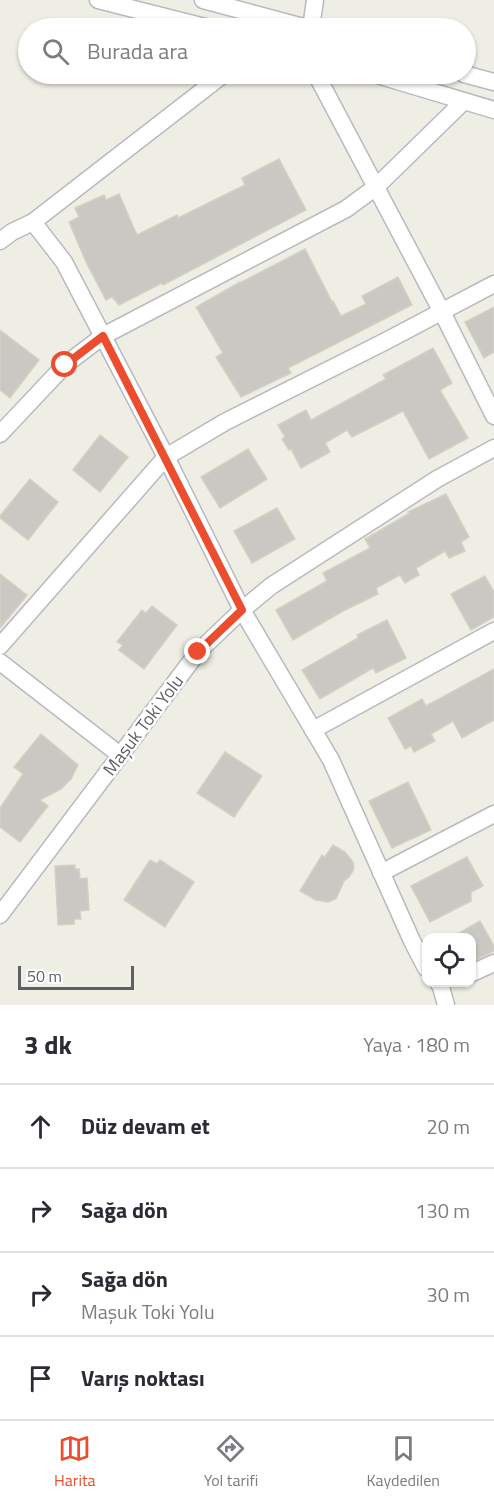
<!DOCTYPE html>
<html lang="tr">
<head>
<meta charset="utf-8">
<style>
	:root { --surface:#fff; --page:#f2f2f3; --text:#2b2b33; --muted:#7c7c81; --line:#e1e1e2; --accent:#ec4d2e }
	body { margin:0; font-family:"Titillium Web",sans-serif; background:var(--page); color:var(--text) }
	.controls { position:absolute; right:18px; bottom:18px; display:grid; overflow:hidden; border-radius:12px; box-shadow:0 2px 4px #0004 }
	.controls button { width:54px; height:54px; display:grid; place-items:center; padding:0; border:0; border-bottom:2px solid var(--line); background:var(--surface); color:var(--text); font:30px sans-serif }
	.scale { position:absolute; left:18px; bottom:15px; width:116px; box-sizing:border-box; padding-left:6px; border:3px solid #5c6065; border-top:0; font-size:16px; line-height:21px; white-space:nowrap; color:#5c6065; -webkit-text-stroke:4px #fff; paint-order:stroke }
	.stop { position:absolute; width:18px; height:18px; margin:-14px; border:4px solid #ec4d2e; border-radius:50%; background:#fff }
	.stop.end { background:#ec4d2e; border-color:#fff; box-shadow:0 2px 6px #0008 }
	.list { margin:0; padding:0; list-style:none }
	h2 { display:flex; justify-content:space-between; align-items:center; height:78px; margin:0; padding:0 24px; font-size:26px }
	h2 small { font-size:20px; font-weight:400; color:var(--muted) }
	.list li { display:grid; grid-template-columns:39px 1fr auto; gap:18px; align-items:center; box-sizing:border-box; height:84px; padding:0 24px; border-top:2px solid var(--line) }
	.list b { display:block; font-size:22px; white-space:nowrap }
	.list p { margin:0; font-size:20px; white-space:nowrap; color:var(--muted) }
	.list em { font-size:20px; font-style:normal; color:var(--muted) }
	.icon { flex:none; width:33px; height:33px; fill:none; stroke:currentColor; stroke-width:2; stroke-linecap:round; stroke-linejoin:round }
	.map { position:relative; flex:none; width:494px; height:1005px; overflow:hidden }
	.search { position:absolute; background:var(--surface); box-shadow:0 2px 4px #0004; left:18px; right:18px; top:18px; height:66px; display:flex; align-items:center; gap:15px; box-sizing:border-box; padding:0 21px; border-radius:33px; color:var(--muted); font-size:22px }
	.sheet { height:414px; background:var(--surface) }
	nav { display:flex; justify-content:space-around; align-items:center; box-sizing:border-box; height:84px; border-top:2px solid var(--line); background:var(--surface); font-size:16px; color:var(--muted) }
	nav a { display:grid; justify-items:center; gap:3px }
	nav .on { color:var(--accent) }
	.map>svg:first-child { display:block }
</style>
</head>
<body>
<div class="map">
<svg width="494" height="1005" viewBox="0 0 494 1005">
	<rect width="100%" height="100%" fill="#efeee5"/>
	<g fill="#cac8c2" stroke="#d4d0c3" stroke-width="1.5">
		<path d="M279 159 306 210 163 285 162 283 119 305 112 297 106 300 87 264 69 222 79 217 75 208 104 195 106 200 119 194 137 235 177 215 178 218 245 185 242 178Z"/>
		<path d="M305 249 332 302 333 301 341 316 366 304 362 296 398 277 412 305 288 368 291 373 241 397 216 357 223 353 196 307 240 282V283Z"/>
		<path d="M494 307V352L484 358 465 322Z"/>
		<path d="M0 330 39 360 10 398 0 390Z"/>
		<path d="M433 348 452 383 440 390 468 438 429 459 403 411 352 437 347 430 325 443 330 452 301 468 291 449 289 450 282 439 285 437 278 425 306 410 311 420 386 379 383 375Z"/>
		<path d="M100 435 128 457 100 492 73 470Z"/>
		<path d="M248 449 267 479 220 508 201 477Z"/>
		<path d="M30 479 58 502 28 540 0 518V516Z"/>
		<path d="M446 494 469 537 461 542 465 551 449 558 445 551 416 568 419 575 405 583 400 575 376 588 378 594 343 611 293 640 276 610 327 581 323 573 370 548 365 539 410 513 408 512Z"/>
		<path d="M277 508 295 539 252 563 234 531Z"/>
		<path d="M0 574 27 595 0 628Z"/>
		<path d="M485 576 494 592V617L471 630 451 594Z"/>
		<path d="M152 606 177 625 144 669 119 650 123 645 117 642 142 610 146 613Z"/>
		<path d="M387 620 406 658 376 673 373 668 320 699 302 670 358 638 357 635Z"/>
		<path d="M494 669V720L462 738 453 721 431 734 435 741 414 752 411 746 405 749 388 718 422 699 426 706Z"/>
		<path d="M41 734 78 765 71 779 61 789 40 800 48 806 20 842 0 827V808L23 774 14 767Z"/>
		<path d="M225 752 262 776 234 817 197 793Z"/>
		<path d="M408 782 431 830 392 848 369 801Z"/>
		<path d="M333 845 345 852 353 862 354 869 349 877 344 881 336 899 328 902 316 900 300 891 322 855 325 857Z"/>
		<path d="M467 857 483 886 471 892V901L430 922 411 886Z"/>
		<path d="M150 860 157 864 160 860 194 882 165 927 124 900Z"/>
		<path d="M75 865V869H79L80 879 87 878 89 910 80 911 81 919H74V924L58 925 55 866Z"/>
		<path d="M480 921 494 946V951L471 962V938H450Z"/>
	</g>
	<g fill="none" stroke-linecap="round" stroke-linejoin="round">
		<g stroke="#b7babf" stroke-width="19">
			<g id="minor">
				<path d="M98 0 209 28"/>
				<path d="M203 0 307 28"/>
				<path d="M311 28 315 0"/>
				<path d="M316 74 442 312 494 416"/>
				<path d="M374 74 494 110"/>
				<path d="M464 74 494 82"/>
				<path d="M33 222 64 262 166 457 242 610 331 760 412 941 426 968"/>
				<path d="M0 241 12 232 33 222 224 74"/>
				<path d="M0 434 65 365 103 336 346 209 376 187 464 101"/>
				<path d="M0 646 166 457 225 422 386 341 494 284"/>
				<path d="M0 662 120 755"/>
				<path d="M313 730 494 631"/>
				<path d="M381 873 494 814"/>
				<path d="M0 915 198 652 242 610 271 586 437 479 494 448"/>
				<path d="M472 973 494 963"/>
				<path d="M438 982 441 987 446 1005"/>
			</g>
		</g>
		<use href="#minor" stroke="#fff" stroke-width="16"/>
	</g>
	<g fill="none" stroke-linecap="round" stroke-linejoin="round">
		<path stroke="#ec4d2e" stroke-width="8" d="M65 365 103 336 242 610 198 652"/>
	</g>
	<g text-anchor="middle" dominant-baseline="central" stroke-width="5" stroke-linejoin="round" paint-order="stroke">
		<g font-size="18" fill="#5c6065" stroke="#fff">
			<text transform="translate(143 725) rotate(-53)">Maşuk Toki Yolu</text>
		</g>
	</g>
</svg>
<div class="controls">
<button><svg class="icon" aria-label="locate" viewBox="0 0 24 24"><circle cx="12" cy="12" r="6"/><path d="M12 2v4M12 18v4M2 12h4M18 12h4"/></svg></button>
</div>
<div class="scale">50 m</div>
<div class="stop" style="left:65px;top:365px"></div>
<div class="stop end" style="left:198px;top:652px"></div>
<div class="search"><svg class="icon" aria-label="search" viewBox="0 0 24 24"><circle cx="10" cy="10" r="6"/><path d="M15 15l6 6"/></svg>Burada ara</div>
</div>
<section class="sheet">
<h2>3 dk<small>Yaya · 180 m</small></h2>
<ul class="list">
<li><svg class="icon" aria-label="ahead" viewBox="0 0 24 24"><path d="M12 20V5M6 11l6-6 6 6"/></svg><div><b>Düz devam et</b></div><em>20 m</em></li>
<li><svg class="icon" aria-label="right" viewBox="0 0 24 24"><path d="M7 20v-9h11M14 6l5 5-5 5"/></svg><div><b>Sağa dön</b></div><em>130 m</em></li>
<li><svg class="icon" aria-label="right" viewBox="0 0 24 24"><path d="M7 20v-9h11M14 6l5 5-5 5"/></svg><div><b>Sağa dön</b><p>Maşuk Toki Yolu</p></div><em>30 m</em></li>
<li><svg class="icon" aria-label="arrive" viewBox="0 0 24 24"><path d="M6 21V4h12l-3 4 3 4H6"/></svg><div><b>Varış noktası</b></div></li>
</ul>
</section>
<nav>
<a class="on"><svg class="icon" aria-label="map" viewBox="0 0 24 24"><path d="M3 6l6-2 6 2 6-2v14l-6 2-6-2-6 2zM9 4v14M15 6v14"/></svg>Harita</a>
<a><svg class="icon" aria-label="directions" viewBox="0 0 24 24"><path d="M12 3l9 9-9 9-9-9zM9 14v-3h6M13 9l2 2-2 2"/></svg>Yol tarifi</a>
<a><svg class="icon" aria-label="saved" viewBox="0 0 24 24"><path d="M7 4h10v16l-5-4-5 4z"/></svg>Kaydedilen</a>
</nav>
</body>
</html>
